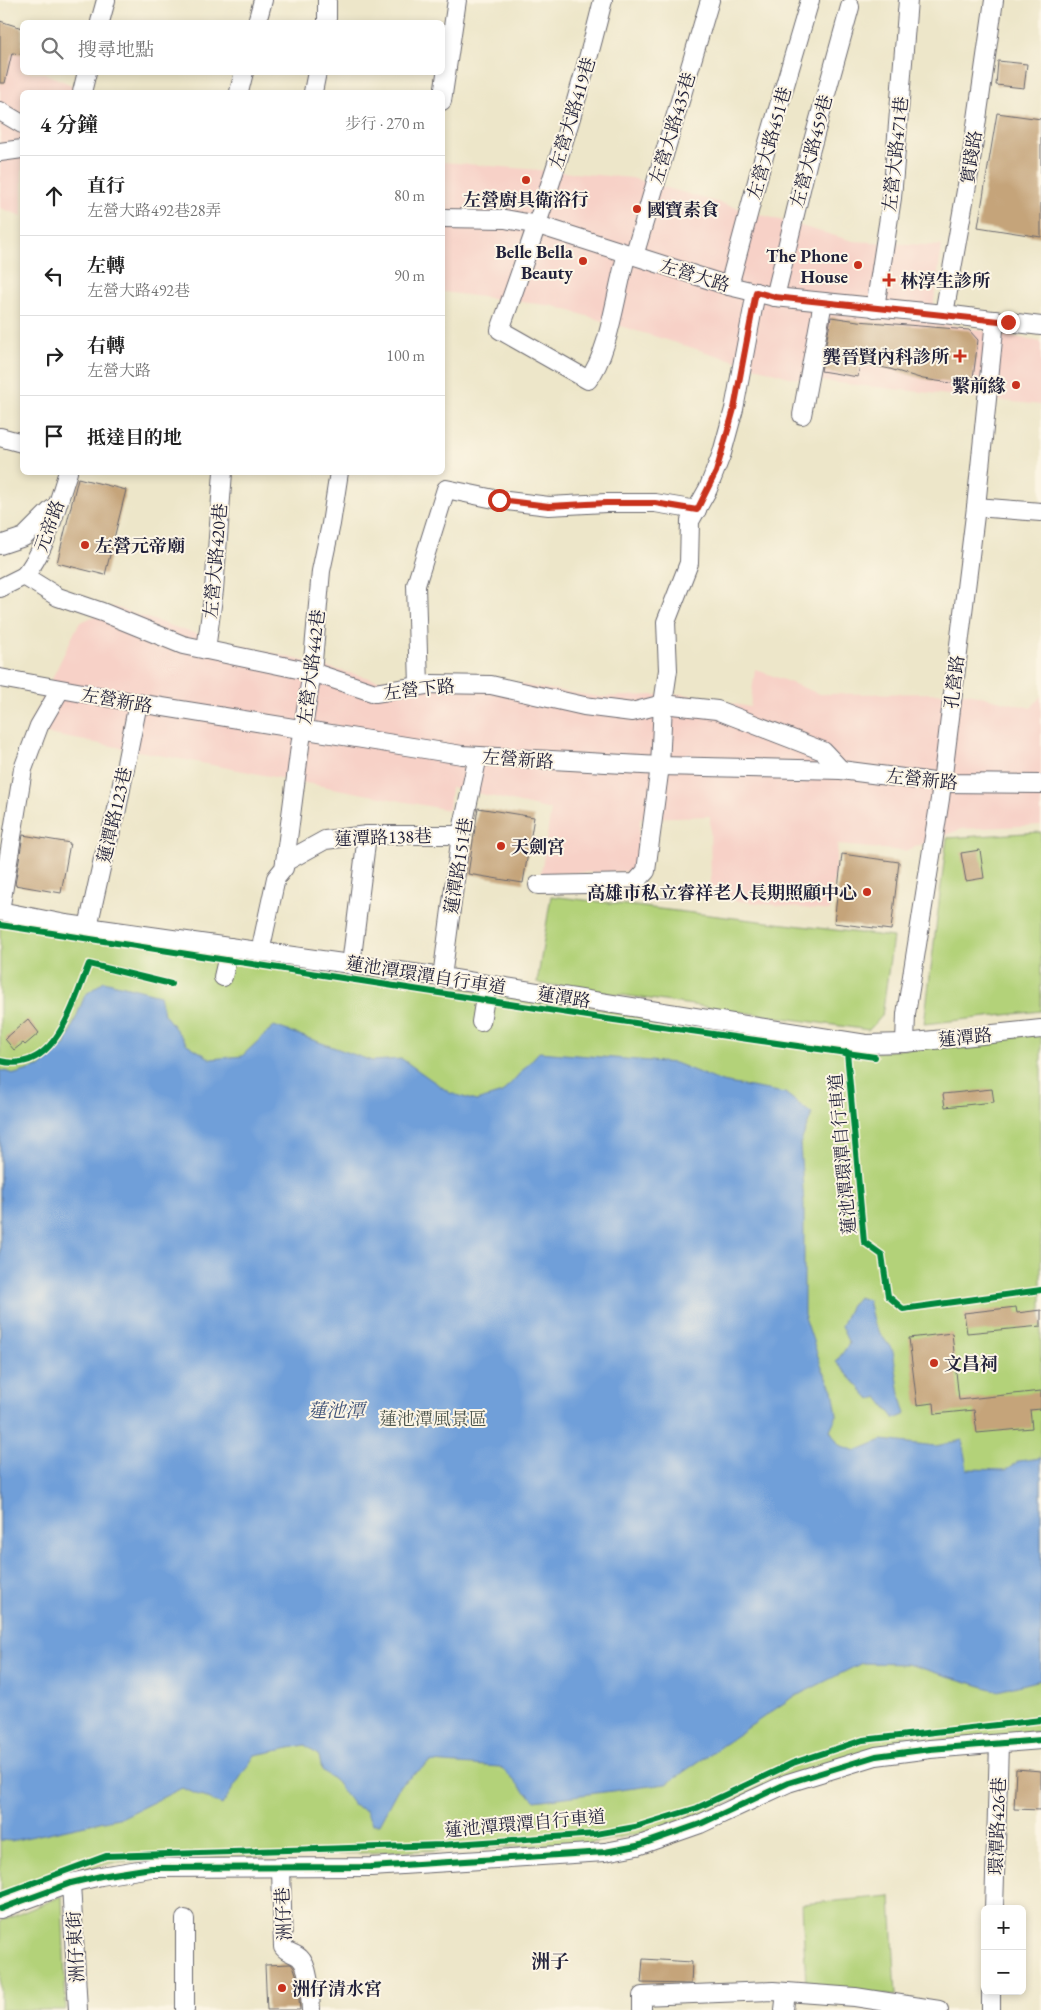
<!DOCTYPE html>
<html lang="zh-TW">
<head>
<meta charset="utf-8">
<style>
	:root { --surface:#fff; --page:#f6f6f6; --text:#222; --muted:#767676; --line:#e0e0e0 }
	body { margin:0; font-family:"EB Garamond","Noto Serif TC",serif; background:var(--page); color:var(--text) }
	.controls { position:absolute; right:15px; bottom:15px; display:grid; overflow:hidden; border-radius:8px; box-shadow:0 2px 8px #0003 }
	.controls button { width:45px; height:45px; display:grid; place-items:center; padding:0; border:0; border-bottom:1px solid var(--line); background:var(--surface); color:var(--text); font:25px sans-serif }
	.stop { position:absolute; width:15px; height:15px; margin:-11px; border:4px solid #c8321e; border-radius:50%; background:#fff }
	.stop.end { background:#c8321e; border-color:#fff; box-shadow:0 1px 5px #0008 }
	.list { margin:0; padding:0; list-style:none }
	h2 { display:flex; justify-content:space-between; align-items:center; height:65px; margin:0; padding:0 20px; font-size:21px }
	h2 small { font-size:16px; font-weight:400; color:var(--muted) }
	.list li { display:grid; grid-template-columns:32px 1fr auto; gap:15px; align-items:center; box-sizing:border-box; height:80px; padding:0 20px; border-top:1px solid var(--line) }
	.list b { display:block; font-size:19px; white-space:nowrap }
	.list p { margin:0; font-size:16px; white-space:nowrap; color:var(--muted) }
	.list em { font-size:16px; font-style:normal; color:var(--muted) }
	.icon { flex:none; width:28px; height:28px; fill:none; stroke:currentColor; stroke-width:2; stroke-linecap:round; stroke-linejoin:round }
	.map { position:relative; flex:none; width:1041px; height:2010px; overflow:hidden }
	.search { position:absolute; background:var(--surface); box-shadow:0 2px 8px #0003; left:20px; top:20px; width:425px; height:55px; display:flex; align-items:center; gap:12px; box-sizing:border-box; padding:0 18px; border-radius:8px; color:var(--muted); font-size:19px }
	.panel { position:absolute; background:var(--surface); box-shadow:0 2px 8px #0003; left:20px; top:90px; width:425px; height:385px; border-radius:8px }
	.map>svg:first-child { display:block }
</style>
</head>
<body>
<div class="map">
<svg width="1041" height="2010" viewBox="0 0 1041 2010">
	<rect width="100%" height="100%" fill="#fcf5e5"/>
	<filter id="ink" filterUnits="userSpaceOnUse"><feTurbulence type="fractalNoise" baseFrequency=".02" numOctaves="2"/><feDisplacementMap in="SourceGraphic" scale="10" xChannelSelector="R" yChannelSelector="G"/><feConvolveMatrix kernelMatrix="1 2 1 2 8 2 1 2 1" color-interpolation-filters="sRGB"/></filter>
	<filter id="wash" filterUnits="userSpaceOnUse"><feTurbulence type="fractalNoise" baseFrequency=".0096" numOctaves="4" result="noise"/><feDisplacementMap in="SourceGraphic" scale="20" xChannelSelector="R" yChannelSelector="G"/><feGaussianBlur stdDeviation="1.12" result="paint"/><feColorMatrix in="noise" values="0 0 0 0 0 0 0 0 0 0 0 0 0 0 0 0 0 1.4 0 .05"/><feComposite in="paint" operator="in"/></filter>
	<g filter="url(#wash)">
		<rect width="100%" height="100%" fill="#ede6c9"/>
		<g fill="#f7d1c7">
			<path d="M0 23 22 28V72L44 73 88 92H22V216L0 208Z"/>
			<path d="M443 162 632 178 853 241 942 246 931 321 1041 342V405L792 378 554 306 443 292Z"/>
			<path d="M114 607 183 630 377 680 458 671 535 687 600 697 682 694 750 707 755 669 820 694 968 693 1031 708 1041 696V825L961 829 905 851 838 845 830 911 711 898 710 816 640 818 638 855 633 871 541 874 551 810 451 787 449 810 27 730 79 623Z"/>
		</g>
		<g fill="#b3d279" stroke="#6a7a5a">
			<path d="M1041 832V1011L924 1024 947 838Z"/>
			<path d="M551 896 893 937 882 1016 869 1030 537 983Z"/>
			<path d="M0 917 878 1052 1041 1034V1731L901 1746 735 1800 657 1830 586 1844 112 1863 76 1872 0 1902Z"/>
			<path d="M62 1896 66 2010H0V1922Z"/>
			<path d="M891 1896 896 1996 806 1985 802 1904Z"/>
		</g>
		<g fill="#6f9fd9" stroke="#48608a">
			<path d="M104 981 160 995 164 1014 187 1044 211 1059 242 1056 274 1026 372 1061 402 1059 450 1093 476 1101 502 1093 539 1052 675 1063 722 1082 785 1093 812 1114 800 1144 804 1204V1314L822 1368 833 1390 837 1415 830 1430 839 1445 856 1451 882 1440 936 1446 962 1440 967 1469 1006 1470 1019 1461 1041 1458V1680L998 1691 907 1664 862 1663 790 1699 666 1784 535 1801 500 1767 430 1762 400 1785 379 1824H372L366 1811 353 1805 336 1782 322 1770 319 1756 305 1745 255 1755 222 1805 182 1788 123 1817 11 1841 0 1840V1070L15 1074 42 1066 66 1043 85 995Z"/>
			<path d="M858 1297 868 1300 874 1325 893 1351 900 1394 906 1414 895 1419 878 1397 871 1400 836 1362 849 1344 841 1326 850 1307Z"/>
		</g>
		<g id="blocks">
			<g fill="#c5a47a">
				<path d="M0 21 22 28V54L12 53 5 83H0Z"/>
				<path d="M998 61 1027 64 1024 88 996 85Z"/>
				<path d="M997 113 1041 119V237L978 227Z"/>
				<path d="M831 317 858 321 969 330 978 340 972 386 923 379 890 369 860 363 858 377 821 371Z"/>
				<path d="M78 478 126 490 105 575 57 563Z"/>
				<path d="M478 808 534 817 523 883 468 874Z"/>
				<path d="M23 835 70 843 61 893 15 885Z"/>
				<path d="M980 850 984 878 966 881 961 853Z"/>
				<path d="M842 854 899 862 891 930 834 923Z"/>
				<path d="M28 1019 39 1033 25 1045 23 1043 14 1050 5 1039Z"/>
				<path d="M992 1089 994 1102 945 1107 943 1094Z"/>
				<path d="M1016 1307 1017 1313 1041 1310V1326L967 1333 964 1313Z"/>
				<path d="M952 1333 959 1400 1041 1391V1409L1030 1410 1032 1428 977 1433 974 1410 935 1414 934 1403 917 1405 909 1338Z"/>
				<path d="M1016 1769 1041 1771V1810L1014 1809Z"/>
				<path d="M643 1959 692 1962 691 1984 641 1983Z"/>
				<path d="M291 1964 294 1968 297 1977 300 2010H267L265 1965Z"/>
			</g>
		</g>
	</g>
	<g filter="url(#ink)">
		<use href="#blocks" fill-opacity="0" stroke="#69676d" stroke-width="1"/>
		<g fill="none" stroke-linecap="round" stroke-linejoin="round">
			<g stroke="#69676d" stroke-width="20">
				<g id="minor">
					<path d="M603 0C576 112 539 221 500 330L588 380C610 353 616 289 627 254"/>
					<path d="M100 22 106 0"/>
					<path d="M257 22 263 0"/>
					<path d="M327 22V0"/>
					<path d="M82 92 87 72"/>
					<path d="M239 92 244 72"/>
					<path d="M313 92 317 72"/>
					<path d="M442 101 457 0"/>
					<path d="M0 111 22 124"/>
					<path d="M0 152 22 149"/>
					<path d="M442 218 505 219 538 225 729 286 775 297 944 314 1041 326"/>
					<path d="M634 256 710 0"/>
					<path d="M729 286 760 170 810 0"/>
					<path d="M775 297 810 152 850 7"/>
					<path d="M875 308 892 198 908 0"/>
					<path d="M944 314 970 168 994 0"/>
					<path d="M802 415 823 302"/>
					<path d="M0 437 22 443"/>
					<path d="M976 507 1041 512"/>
					<path d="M0 545 24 537 52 509"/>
					<path d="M24 576C46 552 57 504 68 472"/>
					<path d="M0 588 24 576 58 597 102 612 183 645 312 672 375 693 432 684 491 685 584 706 632 712 663 704 717 710 823 751 841 770"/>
					<path d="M206 650 214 590 223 472"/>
					<path d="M0 678 138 703 462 755 660 766 841 770 942 783 1041 784"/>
					<path d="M419 686 416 585 446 489 499 500 549 506 606 503H655L697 510"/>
					<path d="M285 862 300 746 312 672 321 571 331 524 339 472"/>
					<path d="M538 885 635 883 646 871 660 766 663 704 668 670 666 622 689 563 690 521 708 489 722 453 734 409 756 292"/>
					<path d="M0 911 66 924 442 977 866 1044 905 1043 1041 1029"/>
					<path d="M0 911 23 769 39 726 60 690"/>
					<path d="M88 927 103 859 116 814 138 703"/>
					<path d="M260 952 276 878 284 868 285 862 325 840 367 835H461"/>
					<path d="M351 965 367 835"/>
					<path d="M223 977 230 947"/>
					<path d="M442 977 461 835 478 756"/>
					<path d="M481 1022 487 985"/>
					<path d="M905 1043 906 1014 940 799 976 507 995 320"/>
					<path d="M281 1867 283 1947C287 1953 295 1953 300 1958 310 1967 310 1997 311 2010"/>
					<path d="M71 1883 78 2010"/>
					<path d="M0 1909 71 1883 101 1876 151 1868 371 1867 605 1852 637 1846 700 1824 788 1783 876 1756 930 1749 1041 1740"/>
					<path d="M994 1909 999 1744"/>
					<path d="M185 1919V2010"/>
					<path d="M642 2010V1996L773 1991 855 1997 939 2010"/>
					<path d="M784 2010 786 1992"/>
					<path d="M991 2010V1991"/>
				</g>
			</g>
			<use href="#minor" stroke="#fff" stroke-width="18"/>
			<g stroke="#fcf5e5" stroke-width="9">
				<g id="cycleway">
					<path d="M0 925 607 1019 875 1057"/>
					<path d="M847 1052 864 1242 882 1255 888 1296 903 1309 1041 1290"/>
					<path d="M0 1061C56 1075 73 1003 89 964L171 984"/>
					<path d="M0 1895 106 1856 442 1845 596 1834 635 1827 697 1808 793 1763 863 1740 1041 1720"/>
					<path d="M0 1909 71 1883 101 1876 151 1868 371 1867 605 1852 637 1846 700 1824 788 1783 876 1756 930 1749 1041 1740"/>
				</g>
			</g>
			<use href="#cycleway" stroke="#00873e" stroke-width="6"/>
		</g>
	</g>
	<g fill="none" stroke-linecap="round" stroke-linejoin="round" filter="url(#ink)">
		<path stroke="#c8321e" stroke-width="6" d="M499 500 549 506 606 503H655L697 510 716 472 734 409 756 292 775 297 1008 322"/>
	</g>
	<g fill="#c8321e" stroke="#fcf5e5" stroke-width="2">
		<circle cx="526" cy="180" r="5"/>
		<circle cx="637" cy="209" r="5"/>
		<circle cx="583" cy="261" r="5"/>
		<circle cx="858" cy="265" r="5"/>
		<path d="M886.5 272.5h5v5h5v5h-5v5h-5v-5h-5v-5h5z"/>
		<path d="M957.5 348.5h5v5h5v5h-5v5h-5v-5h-5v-5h5z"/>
		<circle cx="1016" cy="385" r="5"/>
		<circle cx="85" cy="545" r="5"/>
		<circle cx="501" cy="846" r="5"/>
		<circle cx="867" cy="892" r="5"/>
		<circle cx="934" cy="1363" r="5"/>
		<circle cx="282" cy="1988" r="5"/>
	</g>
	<g text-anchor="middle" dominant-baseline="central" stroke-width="4" stroke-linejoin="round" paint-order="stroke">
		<g font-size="18" fill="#22223b" stroke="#fcf5e5">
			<text transform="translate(572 113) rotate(-73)">左營大路419巷</text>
			<text transform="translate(672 128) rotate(-73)">左營大路435巷</text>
			<text transform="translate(769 143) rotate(-74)">左營大路451巷</text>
			<text transform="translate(811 151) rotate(-75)">左營大路459巷</text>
			<text transform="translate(895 154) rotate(-84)">左營大路471巷</text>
			<text transform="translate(971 157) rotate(-81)">實踐路</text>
			<text transform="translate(695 275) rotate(17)">左營大路</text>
			<text transform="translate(49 526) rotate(-70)">元帝路</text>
			<text transform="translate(215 561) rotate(-85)">左營大路420巷</text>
			<text transform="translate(311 667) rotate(-83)">左營大路442巷</text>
			<text transform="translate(954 682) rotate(-83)">孔營路</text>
			<text transform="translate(419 689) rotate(-6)">左營下路</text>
			<text transform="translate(117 700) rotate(10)">左營新路</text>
			<text transform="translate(518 759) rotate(4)">左營新路</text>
			<text transform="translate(922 779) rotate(6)">左營新路</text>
			<text transform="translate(114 815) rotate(-77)">蓮潭路123巷</text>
			<text transform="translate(383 837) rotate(-2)">蓮潭路138巷</text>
			<text transform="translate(458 866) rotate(-81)">蓮潭路151巷</text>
			<text transform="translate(426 975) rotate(9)">蓮池潭環潭自行車道</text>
			<text transform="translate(564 997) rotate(9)">蓮潭路</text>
			<text transform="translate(965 1037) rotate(-6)">蓮潭路</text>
			<text transform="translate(842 1154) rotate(-95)">蓮池潭環潭自行車道</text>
			<text transform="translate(525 1823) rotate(-5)">蓮池潭環潭自行車道</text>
			<text transform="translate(997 1826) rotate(-88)">環潭路426巷</text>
			<text transform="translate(283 1914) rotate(-93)">洲仔巷</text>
			<text transform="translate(75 1947) rotate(-93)">洲仔東街</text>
		</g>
		<g font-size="18" font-weight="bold" fill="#22223b" stroke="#fcf5e5" text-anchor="start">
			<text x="526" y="199" text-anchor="middle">左營廚具衛浴行</text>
			<text x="647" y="209">國寶素食</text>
			<text x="573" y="251" text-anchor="end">Belle Bella<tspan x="573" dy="21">Beauty</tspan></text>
			<text x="848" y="255" text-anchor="end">The Phone<tspan x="848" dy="21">House</tspan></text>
			<text x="900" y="280">林淳生診所</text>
			<text x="949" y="356" text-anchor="end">龔晉賢內科診所</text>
			<text x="1006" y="385" text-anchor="end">繫前緣</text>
			<text x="95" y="545">左營元帝廟</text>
			<text x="511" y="846">天劍宮</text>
			<text x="857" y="892" text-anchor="end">高雄市私立睿祥老人長期照顧中心</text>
			<text x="944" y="1363">文昌祠</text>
			<text x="292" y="1988">洲仔清水宮</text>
		</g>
		<g font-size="18" fill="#4e574e" stroke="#fcf5e5">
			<text x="433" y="1418">蓮池潭風景區</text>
		</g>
		<g font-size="19" font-style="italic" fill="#41547a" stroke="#fcf5e5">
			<text x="336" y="1410">蓮池潭</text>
		</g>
		<g font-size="19" font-weight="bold" fill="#22223b" stroke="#fcf5e5">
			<text x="550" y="1961">洲子</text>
		</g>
	</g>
</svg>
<div class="controls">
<button>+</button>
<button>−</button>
</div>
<div class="stop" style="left:499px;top:500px"></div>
<div class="stop end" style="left:1008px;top:322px"></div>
<div class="search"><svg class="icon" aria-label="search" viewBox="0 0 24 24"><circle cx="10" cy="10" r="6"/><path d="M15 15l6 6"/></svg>搜尋地點</div>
<section class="panel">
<h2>4 分鐘<small>步行 · 270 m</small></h2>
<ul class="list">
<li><svg class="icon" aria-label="ahead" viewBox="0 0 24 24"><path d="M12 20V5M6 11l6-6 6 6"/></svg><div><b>直行</b><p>左營大路492巷28弄</p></div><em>80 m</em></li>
<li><svg class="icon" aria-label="left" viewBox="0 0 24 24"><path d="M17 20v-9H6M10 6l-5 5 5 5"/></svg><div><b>左轉</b><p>左營大路492巷</p></div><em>90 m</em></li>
<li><svg class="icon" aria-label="right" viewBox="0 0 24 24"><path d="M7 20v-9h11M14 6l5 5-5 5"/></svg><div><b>右轉</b><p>左營大路</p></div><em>100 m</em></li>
<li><svg class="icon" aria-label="arrive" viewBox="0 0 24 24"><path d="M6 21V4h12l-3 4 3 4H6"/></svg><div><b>抵達目的地</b></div></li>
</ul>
</section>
</div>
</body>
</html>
